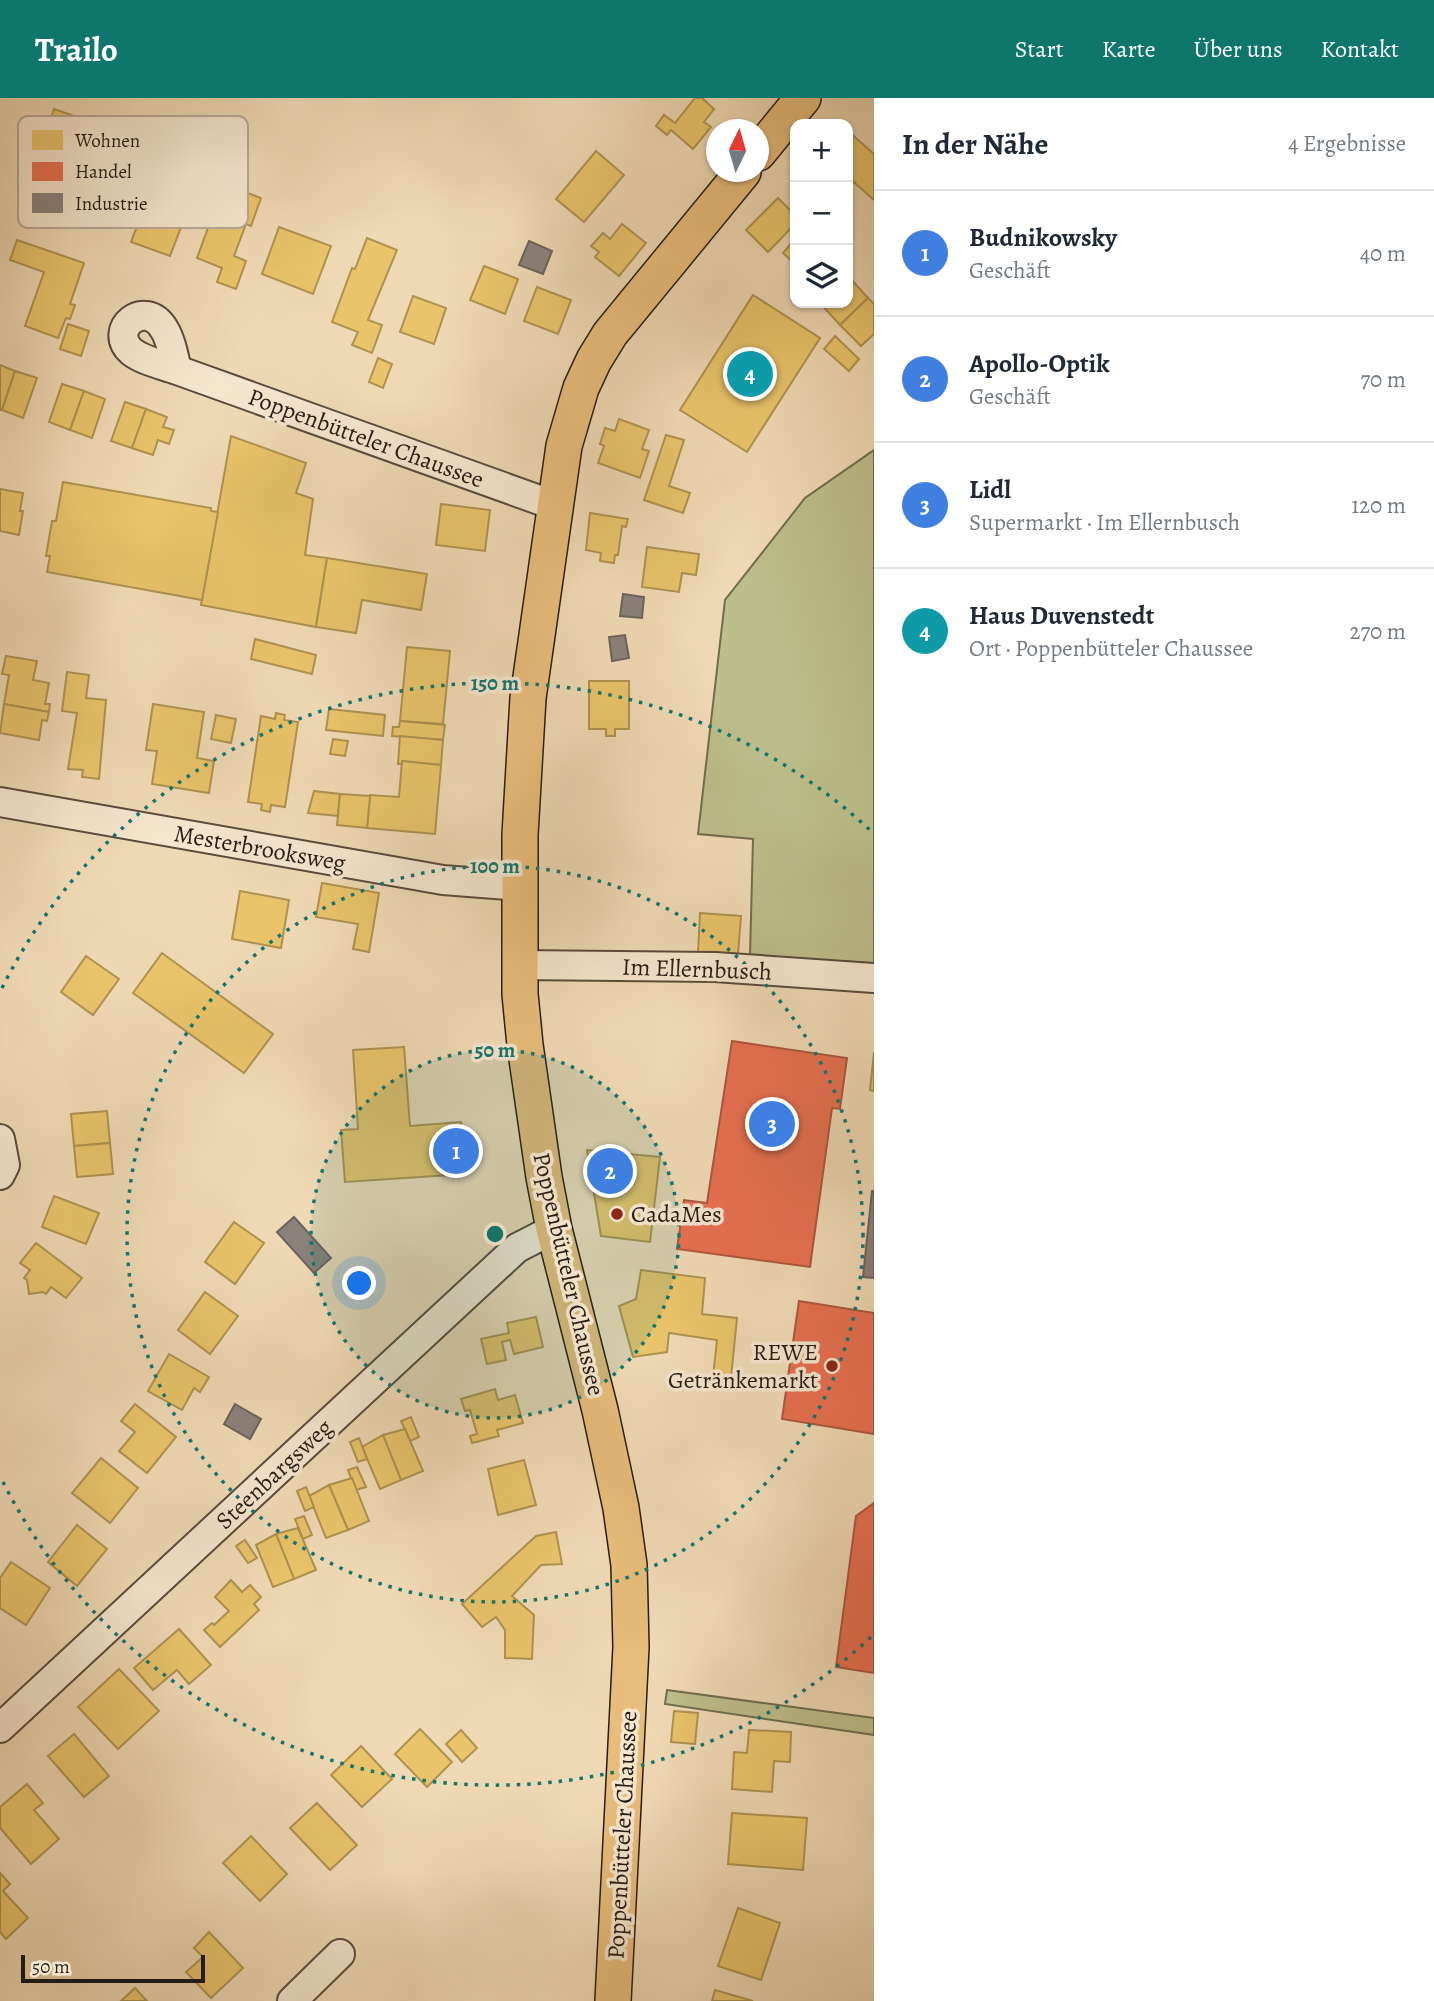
<!DOCTYPE html>
<html lang="de">
<head>
<meta charset="utf-8">
<style>
	:root { --surface:#fff; --page:#f6f6f7; --text:#1f2937; --muted:#747a83; --line:#e0e1e3; --accent:#0f766e }
	body { margin:0; font-family:Alegreya,serif; background:var(--page); color:var(--text) }
	.controls { position:absolute; right:21px; top:21px; display:grid; overflow:hidden; border-radius:14px; box-shadow:0 2px 5px #0004 }
	.controls button { width:63px; height:63px; display:grid; place-items:center; padding:0; border:0; border-bottom:2px solid var(--line); background:var(--surface); color:var(--text); font:35px sans-serif }
	.compass { position:absolute; left:706px; top:21px; width:63px; height:63px; border-radius:50%; background:var(--surface); box-shadow:0 2px 5px #0004; rotate:5deg }
	.scale { position:absolute; left:21px; bottom:18px; width:184px; box-sizing:border-box; padding-left:7px; border:4px solid #251c13; border-top:0; font-size:19px; line-height:24px; white-space:nowrap; color:#251c13; -webkit-text-stroke:5px #f5e6ce; paint-order:stroke }
	.you { position:absolute; left:360px; top:1186px; width:24px; height:24px; margin:-18px; border:5px solid #fff; border-radius:50%; background:#1a73e8; box-shadow:0 0 0 10px #1a73e833 }
	.badge { display:grid; place-items:center; width:46px; height:46px; border-radius:50%; background:var(--accent); color:#fff; font-size:23px; font-weight:700 }
	.pin { position:absolute; translate:-50% -50%; border:4px solid #fff; box-shadow:0 2px 7px #0006 }
	.list { margin:0; padding:0; list-style:none }
	h2 { display:flex; justify-content:space-between; align-items:center; height:91px; margin:0; padding:0 28px; font-size:30px }
	h2 small { font-size:23px; font-weight:400; color:var(--muted) }
	.list li { display:grid; grid-template-columns:46px 1fr auto; gap:21px; align-items:center; box-sizing:border-box; height:126px; padding:0 28px; border-top:2px solid var(--line) }
	.list b { display:block; font-size:26px; white-space:nowrap }
	.list p { margin:0; font-size:23px; white-space:nowrap; color:var(--muted) }
	.list em { font-size:23px; font-style:normal; color:var(--muted) }
	.icon { flex:none; width:38px; height:38px; fill:none; stroke:currentColor; stroke-width:2; stroke-linecap:round; stroke-linejoin:round }
	.map { position:relative; flex:none; width:874px; height:1903px; overflow:hidden }
	header { display:flex; align-items:center; gap:42px; box-sizing:border-box; height:98px; padding:0 35px; background:var(--accent); color:#fff }
	header strong { font-size:33px }
	nav { display:flex; gap:38px; margin-inline-start:auto; font-size:24px }
	main { display:flex }
	aside { flex:1; background:var(--surface) }
	.map>svg:first-child { display:block }
</style>
</head>
<body>
<header>
<strong>Trailo</strong>
<nav><a>Start</a><a>Karte</a><a>Über uns</a><a>Kontakt</a></nav>
</header>
<main>
<div class="map">
<svg width="874" height="1903" viewBox="0 0 874 1903">
	<rect width="100%" height="100%" fill="#efd9b4"/>
	<filter id="stains"><feTurbulence type="fractalNoise" baseFrequency=".00286" numOctaves="4"/><feColorMatrix values="0 0 0 0 .2 0 0 0 0 .09 0 0 0 0 .02 0 0 0 .5 -.17"/></filter>
	<radialGradient id="worn" r=".72"><stop offset=".6" stop-color="#630" stop-opacity="0"/><stop offset="1" stop-color="#630" stop-opacity=".3"/></radialGradient>
	<g fill="#bcbe8b" stroke="#706d4f" stroke-width="2">
		<path d="M874 352V865L750 858 753 741 698 736 725 502 805 400Z"/>
		<path d="M667 1592 874 1620V1637L665 1606Z"/>
	</g>
	<g fill="#e9c46a" stroke="#ae9250" stroke-width="2">
		<path d="M695 0H702L714 11 704 24 711 29 693 51 671 32 667 37 656 28 664 17 675 25Z"/>
		<path d="M54 11 86 22 70 67 88 73 76 105 54 97 60 80 33 70Z"/>
		<path d="M848 33 874 56V102L848 79Z"/>
		<path d="M596 53 624 77 584 124 556 101Z"/>
		<path d="M142 71 173 82 160 116 183 124 170 158 131 144 139 123 125 117Z"/>
		<path d="M224 86 261 100 251 128 246 126 234 158 246 163 236 191 217 184 222 170 197 160Z"/>
		<path d="M778 100 795 117V126L768 154 746 132Z"/>
		<path d="M622 126 646 145 619 178 595 159 599 154 591 148 603 135 610 141Z"/>
		<path d="M279 129 331 148 313 196 262 176Z"/>
		<path d="M367 140 397 152 368 222 382 227 372 255 352 247 358 234 332 224 352 170 355 171Z"/>
		<path d="M795 141V166L783 155Z"/>
		<path d="M17 142 84 165 70 206 75 207 70 221 66 220 58 240 25 228 44 174 10 162Z"/>
		<path d="M484 168 518 181 505 216 470 202Z"/>
		<path d="M848 178 868 200 840 227 820 205H848Z"/>
		<path d="M537 189 571 202 558 236 524 223Z"/>
		<path d="M753 197 820 240 747 354 680 312Z"/>
		<path d="M413 198 446 210 434 246 400 234Z"/>
		<path d="M868 200 874 206V236L861 248 840 227Z"/>
		<path d="M68 226 89 233 81 258 60 251Z"/>
		<path d="M835 238 859 261 849 273 824 251Z"/>
		<path d="M378 260 392 266 383 290 369 284Z"/>
		<path d="M0 267 15 273 2 312H0Z"/>
		<path d="M15 273 37 280 23 320 2 312Z"/>
		<path d="M62 286 84 293 70 332 49 324Z"/>
		<path d="M84 293 105 301 92 340 70 332Z"/>
		<path d="M125 304 146 311 132 350 111 343Z"/>
		<path d="M146 311 167 319 163 329 174 332 169 346 158 342 153 357 132 350Z"/>
		<path d="M619 321 649 332 642 351 649 353 640 380 598 365 604 348 600 346 605 330 615 333Z"/>
		<path d="M666 337 684 342 669 388 690 395 683 415 644 402Z"/>
		<path d="M231 338 306 365 296 395 313 401 305 457 327 460 316 529 201 507Z"/>
		<path d="M63 384 211 410V413L218 414 202 502 47 474 50 458H46L52 423H56Z"/>
		<path d="M0 391 23 395 20 413H23L19 437 0 433Z"/>
		<path d="M441 406 490 412 485 453 436 447Z"/>
		<path d="M590 415 628 421 626 429 622 428 618 457H615L614 465 600 463 601 455 586 452Z"/>
		<path d="M647 449 699 456 696 477 682 475 679 494 642 489Z"/>
		<path d="M327 460 427 476 421 512 362 502 356 535 316 529Z"/>
		<path d="M255 541 316 557 312 576 251 561Z"/>
		<path d="M407 549 450 553 443 626 400 623Z"/>
		<path d="M6 558 37 563 33 582 49 585 45 606H50L49 614 4 606 9 577 2 576Z"/>
		<path d="M67 574 89 577 86 600 106 602 99 681 82 679 83 672 68 671 77 615 62 613Z"/>
		<path d="M589 583H629V631H615V638H606V631H589Z"/>
		<path d="M4 606 49 614 47 623 42 622 39 642 0 635Z"/>
		<path d="M153 606 204 614 197 660 214 663 209 695 152 686 157 653 146 652Z"/>
		<path d="M329 611 385 617 383 638 326 632Z"/>
		<path d="M276 615 285 617 284 622 298 624 285 709 271 707 270 714 261 712 262 706 248 704 261 618 275 621Z"/>
		<path d="M216 617 236 621 231 645 211 641Z"/>
		<path d="M400 623 445 627 443 642 392 638 393 629H399Z"/>
		<path d="M400 638 443 642 441 667 402 663V666H398Z"/>
		<path d="M333 641 348 643 345 658 330 656Z"/>
		<path d="M402 663 441 667 435 736 367 730 370 697 399 699Z"/>
		<path d="M314 693 340 696 338 718 308 715Z"/>
		<path d="M340 696 370 698 367 730 337 727Z"/>
		<path d="M322 785 379 795 369 854 353 851 358 826 316 819Z"/>
		<path d="M240 793 289 802 281 850 232 841Z"/>
		<path d="M700 815 741 818 738 856 698 854Z"/>
		<path d="M162 855 273 936 244 975 133 895Z"/>
		<path d="M86 858 119 881 93 917 61 894Z"/>
		<path d="M404 949 410 1028 461 1024 465 1076 345 1084 341 1032 358 1031 353 952Z"/>
		<path d="M874 954V993L870 992Z"/>
		<path d="M107 1013 110 1045 74 1048 71 1016Z"/>
		<path d="M110 1045 113 1076 77 1079 74 1048Z"/>
		<path d="M587 1052 660 1059 650 1144 601 1138Z"/>
		<path d="M54 1098 99 1115 86 1146 42 1129Z"/>
		<path d="M234 1124 264 1145 235 1186 205 1164Z"/>
		<path d="M36 1145 82 1180 66 1200 51 1189 46 1196 43 1194 29 1196 27 1182 24 1180 30 1172 20 1165Z"/>
		<path d="M641 1172 705 1180 702 1216 737 1220 730 1290 712 1288 717 1242 669 1235 667 1254 633 1259 619 1208 636 1201Z"/>
		<path d="M205 1194 238 1218 210 1256 178 1232Z"/>
		<path d="M536 1219 543 1249 514 1256 510 1242 502 1244 506 1262 487 1266 481 1241 509 1235 507 1225Z"/>
		<path d="M169 1256 209 1279 200 1294 194 1290 182 1312 148 1293Z"/>
		<path d="M495 1291 498 1302 515 1297 523 1325 497 1332 499 1338 472 1345 470 1338 477 1336 470 1312 465 1313 461 1301Z"/>
		<path d="M135 1306 176 1339 147 1375 119 1353 135 1334 121 1323Z"/>
		<path d="M411 1319 419 1339 410 1343 401 1323Z"/>
		<path d="M405 1331 423 1373 401 1382 383 1337Z"/>
		<path d="M383 1337 401 1382 380 1391 362 1349Z"/>
		<path d="M359 1340 367 1361 358 1364 350 1344Z"/>
		<path d="M101 1360 138 1390 110 1425 72 1395Z"/>
		<path d="M524 1362 536 1407 498 1417 488 1371Z"/>
		<path d="M357 1369 366 1389 356 1392 348 1372Z"/>
		<path d="M352 1380 369 1423 348 1432 329 1387Z"/>
		<path d="M329 1387 348 1432 326 1440 309 1398Z"/>
		<path d="M306 1389 314 1409 305 1413 297 1393Z"/>
		<path d="M304 1418 312 1437 303 1441 295 1421Z"/>
		<path d="M77 1427 107 1451 77 1488 48 1464Z"/>
		<path d="M298 1430 316 1472 294 1481 276 1436Z"/>
		<path d="M556 1434 562 1466 541 1467 512 1498 534 1517 532 1561 505 1560V1532L496 1519 482 1529 462 1506 536 1438Z"/>
		<path d="M276 1436 294 1481 273 1489 256 1447Z"/>
		<path d="M245 1442 257 1460 248 1465 236 1448Z"/>
		<path d="M11 1464 50 1490 26 1527 0 1510V1480Z"/>
		<path d="M231 1482 242 1494 250 1487 261 1499 254 1506 259 1512 220 1549 204 1532 212 1525 214 1527 229 1513 215 1499Z"/>
		<path d="M179 1531 211 1567 189 1586 177 1572 153 1592 134 1570Z"/>
		<path d="M119 1571 159 1613 118 1651 78 1609Z"/>
		<path d="M674 1613 698 1615 695 1646 671 1644Z"/>
		<path d="M420 1631 452 1664 427 1689 395 1656Z"/>
		<path d="M461 1632 477 1650 462 1664 446 1646Z"/>
		<path d="M749 1632 791 1634 790 1664 774 1663 772 1694 732 1691 734 1654 747 1655Z"/>
		<path d="M74 1636 109 1678 84 1699 48 1658Z"/>
		<path d="M361 1648 392 1681 362 1709 331 1677Z"/>
		<path d="M27 1686 43 1705 34 1712 59 1741 31 1766 0 1730V1709Z"/>
		<path d="M317 1705 357 1747 330 1772 290 1730Z"/>
		<path d="M732 1715 807 1720 803 1772 728 1766Z"/>
		<path d="M251 1738 287 1776 260 1803 223 1765Z"/>
		<path d="M0 1775 10 1786 3 1793 28 1820 6 1841 0 1834Z"/>
		<path d="M738 1810 780 1825 761 1882 718 1868Z"/>
		<path d="M209 1834 243 1870 211 1900 186 1874 203 1859 194 1850Z"/>
		<path d="M135 1890 147 1903H121Z"/>
		<path d="M715 1892 753 1903H712Z"/>
	</g>
	<g fill="#e76f51" stroke="#ad563e" stroke-width="2">
		<path d="M732 943 847 960 840 1011 832 1010 810 1169 677 1151 684 1102 707 1105Z"/>
		<path d="M799 1203 874 1215V1336L782 1321Z"/>
		<path d="M874 1405V1575L836 1569 856 1418Z"/>
	</g>
	<g fill="#8a817c" stroke="#6c635c" stroke-width="2">
		<path d="M529 143 552 153 543 176 519 167Z"/>
		<path d="M623 496 644 499 642 520 620 518Z"/>
		<path d="M625 537 629 560 612 563 609 539Z"/>
		<path d="M872 1093H874V1180L863 1179Z"/>
		<path d="M294 1119 331 1160 314 1175 277 1134Z"/>
		<path d="M235 1306 261 1321 250 1341 224 1326Z"/>
	</g>
	<g fill="none" stroke-linecap="round" stroke-linejoin="round">
		<g stroke="#584b3b" stroke-width="32">
			<g id="minor">
				<path d="M177 272C174 259 171 242 164 231 145 199 106 232 132 254 144 263 163 267 177 272L556 408"/>
				<path d="M0 704 443 782 520 788"/>
				<path d="M520 867 715 869 874 880"/>
				<path d="M0 1041 5 1067 0 1077"/>
				<path d="M0 1630 517 1150 554 1131"/>
				<path d="M292 1903 340 1856"/>
			</g>
		</g>
		<g stroke="#251c13" stroke-width="38">
			<g id="major">
				<path d="M758 55 803 0"/>
				<path d="M613 1903 631 1549 629 1467 621 1410 600 1312 554 1131 544 1079 525 947 520 896V737L528 600 564 348 581 290 594 262 610 236 743 74"/>
			</g>
		</g>
		<use href="#minor" stroke="#f5e6ce" stroke-width="28"/>
		<use href="#major" stroke="#e8bc7a" stroke-width="35"/>
	</g>
	<circle cx="495" cy="1136" r="184" fill="#0f766e" fill-opacity=".12"/>
	<g fill="none" stroke="#0f766e" stroke-width="3.5" stroke-dasharray="3.5 7">
		<circle cx="495" cy="1136" r="184"/>
		<circle cx="495" cy="1136" r="368"/>
		<path d="M871 1539A551 551 0 0 1 2 1382M2 890A551 551 0 0 1 871 733"/>
	</g>
	<g fill="#8f2418" stroke="#f5e6ce" stroke-width="2.5">
		<circle cx="617" cy="1116" r="7"/>
		<circle cx="832" cy="1268" r="7"/>
	</g>
	<g text-anchor="middle" dominant-baseline="central" stroke-width="7" stroke-linejoin="round" paint-order="stroke">
		<g font-size="24" fill="#251c13" stroke="#f5e6ce">
			<text transform="translate(366 340) rotate(20)">Poppenbütteler Chaussee</text>
			<text transform="translate(260 750) rotate(10)">Mesterbrooksweg</text>
			<text transform="translate(697 871) rotate(2)">Im Ellernbusch</text>
			<text transform="translate(569 1176) rotate(77)">Poppenbütteler Chaussee</text>
			<text transform="translate(274 1376) rotate(-43)">Steenbargsweg</text>
			<text transform="translate(622 1737) rotate(-87)">Poppenbütteler Chaussee</text>
		</g>
		<g font-size="24" fill="#251c13" stroke="#f5e6ce" text-anchor="start">
			<text x="631" y="1116">CadaMes</text>
			<text x="818" y="1254" text-anchor="end">REWE<tspan x="818" dy="28">Getränkemarkt</tspan></text>
		</g>
	</g>
	<rect x="18" y="18" width="230" height="112" rx="10" fill="#f5e6ce" stroke="#b7a996" stroke-width="2"/>
	<rect x="32" y="32" width="31" height="20" fill="#e9c46a"/>
	<rect x="32" y="64" width="31" height="19" fill="#e76f51"/>
	<rect x="32" y="95" width="31" height="20" fill="#8a817c"/>
	<g font-size="19" fill="#251c13">
		<text x="75" y="49">Wohnen</text>
		<text x="75" y="80">Handel</text>
		<text x="75" y="112">Industrie</text>
	</g>
	<circle cx="495" cy="1136" r="10" fill="#0f766e" stroke="#f5e6ce" stroke-width="3.5"/>
	<g font-size="21" text-anchor="middle" font-weight="bold" fill="#0f766e" stroke="#f5e6ce" stroke-width="7" stroke-linejoin="round" paint-order="stroke">
		<text x="495" y="592">150 m</text>
		<text x="495" y="775">100 m</text>
		<text x="495" y="959">50 m</text>
	</g>
	<rect width="100%" height="100%" filter="url(#stains)"/>
	<rect width="100%" height="100%" fill="url(#worn)"/>
</svg>
<div class="controls">
<button>+</button>
<button>−</button>
<button><svg class="icon" aria-label="layers" viewBox="0 0 24 24"><path d="M12 4l9 5-9 5-9-5zM3 14l9 5 9-5"/></svg></button>
</div>
<svg class="compass" viewBox="-18 -18 36 36"><path d="M0-13l5 13h-10z" fill="#e53935"/><path d="M0 13l5-13h-10z" fill="#747a83"/></svg>
<div class="scale">50 m</div>
<div class="you"></div>
<div class="pin badge" style="left:456px;top:1053px;background:#3f7fe0">1</div>
<div class="pin badge" style="left:610px;top:1073px;background:#3f7fe0">2</div>
<div class="pin badge" style="left:772px;top:1026px;background:#3f7fe0">3</div>
<div class="pin badge" style="left:750px;top:276px;background:#0f9aa8">4</div>
</div>
<aside>
<h2>In der Nähe<small>4 Ergebnisse</small></h2>
<ul class="list">
<li><span class="badge" style="background:#3f7fe0">1</span><div><b>Budnikowsky</b><p>Geschäft</p></div><em>40 m</em></li>
<li><span class="badge" style="background:#3f7fe0">2</span><div><b>Apollo-Optik</b><p>Geschäft</p></div><em>70 m</em></li>
<li><span class="badge" style="background:#3f7fe0">3</span><div><b>Lidl</b><p>Supermarkt · Im Ellernbusch</p></div><em>120 m</em></li>
<li><span class="badge" style="background:#0f9aa8">4</span><div><b>Haus Duvenstedt</b><p>Ort · Poppenbütteler Chaussee</p></div><em>270 m</em></li>
</ul>
</aside>
</main>
</body>
</html>
